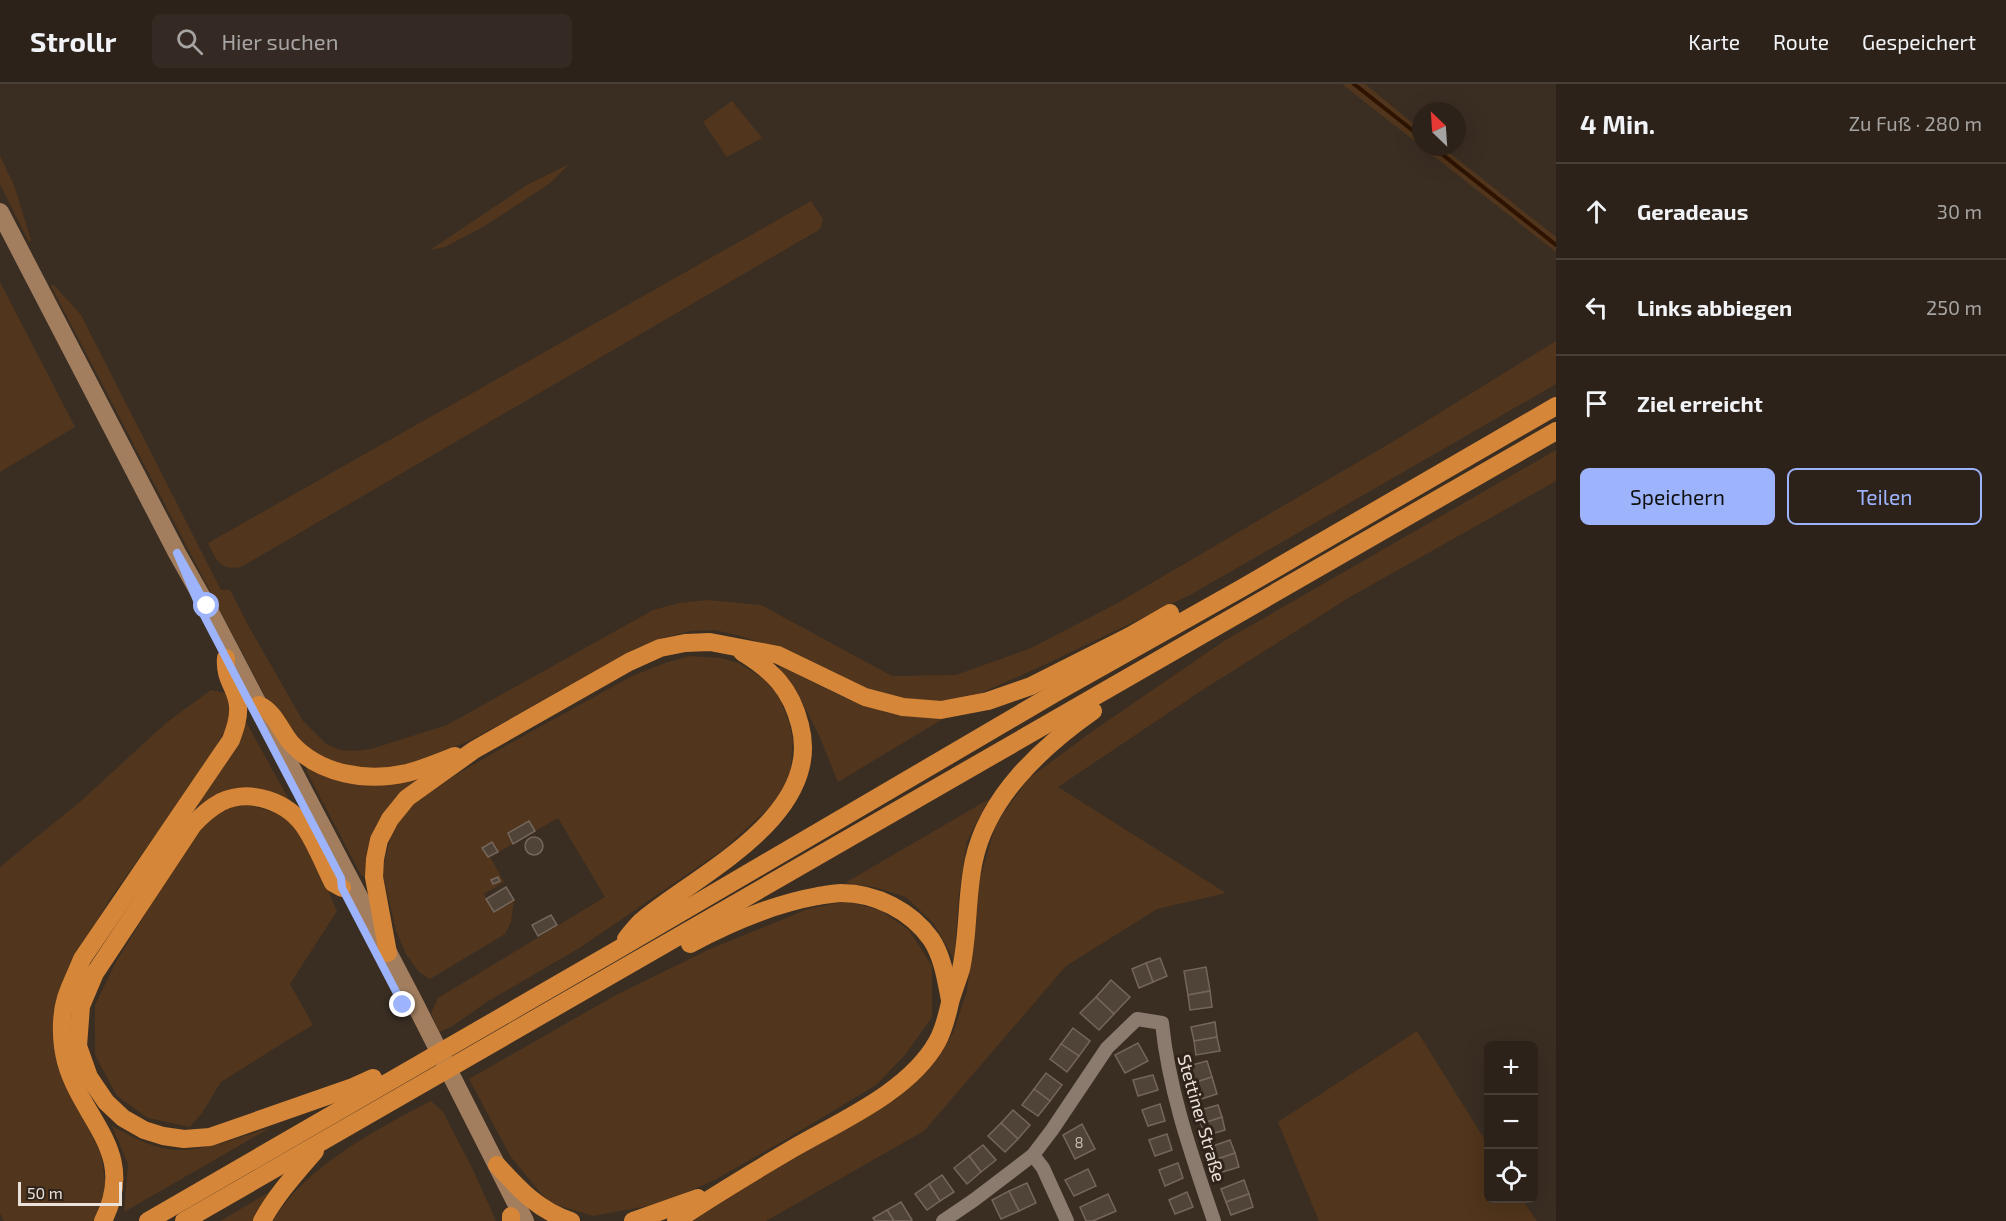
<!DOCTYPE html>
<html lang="de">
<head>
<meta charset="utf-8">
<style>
	:root { --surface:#2c221a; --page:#342a23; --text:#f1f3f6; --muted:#a6a4a2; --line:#483f39; --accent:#9db4fd }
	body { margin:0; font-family:"Exo 2",sans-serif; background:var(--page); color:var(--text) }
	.controls { position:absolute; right:18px; bottom:18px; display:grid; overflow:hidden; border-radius:9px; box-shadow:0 6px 24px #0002 }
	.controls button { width:54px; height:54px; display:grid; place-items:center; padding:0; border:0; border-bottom:2px solid var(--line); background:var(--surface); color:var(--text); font:30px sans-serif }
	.compass { position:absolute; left:1412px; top:18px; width:54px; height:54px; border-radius:50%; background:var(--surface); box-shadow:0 6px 24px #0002; rotate:335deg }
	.scale { position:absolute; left:18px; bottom:15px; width:104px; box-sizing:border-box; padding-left:6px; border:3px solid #e9e1da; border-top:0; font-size:16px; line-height:21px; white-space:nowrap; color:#e9e1da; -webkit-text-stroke:4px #30241a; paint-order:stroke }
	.stop { position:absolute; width:18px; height:18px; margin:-14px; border:4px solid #9db4fd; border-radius:50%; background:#fff }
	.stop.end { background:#9db4fd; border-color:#fff; box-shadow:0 2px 6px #0008 }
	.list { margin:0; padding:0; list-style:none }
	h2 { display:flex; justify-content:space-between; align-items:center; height:78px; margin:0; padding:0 24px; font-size:26px }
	h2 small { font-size:20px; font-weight:400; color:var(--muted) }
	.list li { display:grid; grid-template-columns:39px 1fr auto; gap:18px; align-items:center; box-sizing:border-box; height:96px; padding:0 24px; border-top:2px solid var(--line) }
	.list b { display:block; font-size:22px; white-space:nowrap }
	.list em { font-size:20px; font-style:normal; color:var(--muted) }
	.actions { display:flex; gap:12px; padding:18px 24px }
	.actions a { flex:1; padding:14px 0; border:2px solid var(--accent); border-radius:9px; text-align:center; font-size:21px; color:var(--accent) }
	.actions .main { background:var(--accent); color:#111 }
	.icon { flex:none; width:33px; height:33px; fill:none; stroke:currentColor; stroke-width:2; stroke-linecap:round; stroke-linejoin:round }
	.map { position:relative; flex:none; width:1556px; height:1137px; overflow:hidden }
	header { display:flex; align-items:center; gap:36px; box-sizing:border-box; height:84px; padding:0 30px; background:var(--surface); border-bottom:2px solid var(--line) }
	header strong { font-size:28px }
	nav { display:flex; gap:33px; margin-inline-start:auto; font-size:21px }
	.search { width:420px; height:54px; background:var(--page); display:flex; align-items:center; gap:15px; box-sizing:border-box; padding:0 21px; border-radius:9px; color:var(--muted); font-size:22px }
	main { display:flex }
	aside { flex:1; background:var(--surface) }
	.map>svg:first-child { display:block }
</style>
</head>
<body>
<header>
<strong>Strollr</strong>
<div class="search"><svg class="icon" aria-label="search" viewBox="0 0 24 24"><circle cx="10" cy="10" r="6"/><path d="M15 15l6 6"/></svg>Hier suchen</div>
<nav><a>Karte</a><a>Route</a><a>Gespeichert</a></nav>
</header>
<main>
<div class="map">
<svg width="1556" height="1137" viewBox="0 0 1556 1137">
	<rect width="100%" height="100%" fill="#3a2e23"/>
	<g fill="#51351c">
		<path d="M1342 0H1365L1421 46V62Z"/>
		<path d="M732 17 762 54 727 73 703 38Z"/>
		<path d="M1422 63H1442L1556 153V168Z"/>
		<path d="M0 72 14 101 31 156 29 158 0 100Z"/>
		<path d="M569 80 549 100 483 143 445 163 430 166 527 101Z"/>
		<path d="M811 117 823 135 821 143 817 147 241 483C220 487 216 476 208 459Z"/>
		<path d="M0 198 75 343 0 388Z"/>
		<path d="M53 200 81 231 221 506H230L248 541 303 637 326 660 340 666 354 667 371 665 447 641 653 526 679 519 707 516 761 521 892 592 956 591 1031 564 1114 521 1399 354 1556 257V300L1190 511 1044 581 983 608 964 614 929 619 885 612 765 560 737 551 714 546 691 547 662 554 637 564 473 655 413 681 356 687 304 665 267 616 51 202Z"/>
		<path d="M1556 366V397L1350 513 1204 605 1058 703 1226 809 1157 825 1066 882 924 1047 766 1137H691L725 1112 896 1015 934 979 953 949 967 907 979 797 996 740 1028 695 1090 649 1224 557Z"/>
		<path d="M689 572 720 574 739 579 765 596 779 612 789 638 793 657 790 690 774 719 724 765 581 863 487 918 451 943 439 948 431 929 438 914 605 813 558 734 490 773 504 798 484 810 486 815 514 816 511 838 505 850 430 895 419 888 406 870 396 847 382 787 393 743 412 721 457 690 518 655 632 592 665 579Z"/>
		<path d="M780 582 843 613 891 630 948 632 838 698 819 651 802 618 778 586Z"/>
		<path d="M211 606 229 610V640L201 687 110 815 75 873 54 937 57 982 101 1069 106 1104 94 1137H4L0 1129V783L81 717 166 639Z"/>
		<path d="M246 638 291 719 223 710 196 722Z"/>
		<path d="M308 682 416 692 418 697 366 794 361 791 306 686Z"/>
		<path d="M989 715 967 757 959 811 954 876 934 840 906 813 874 803 845 799Z"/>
		<path d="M249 721 280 730 293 738 318 783 337 827 290 900 313 941 286 957 221 998 202 1029 190 1043 148 1034 117 1012 95 971V921L116 878 165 798 204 741 217 729 232 723Z"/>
		<path d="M846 817 880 826 909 846 932 882V933L905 971 876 1001 790 1053 713 1097 658 1120 593 1132 548 1118 511 1073 469 995 616 911 712 864 808 825Z"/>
		<path d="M1417 947 1488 1061V1114L1522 1115 1537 1137H1319L1278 1038Z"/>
		<path d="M431 1017 443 1028 473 1086 496 1137H273C304 1083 377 1045 431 1017Z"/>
		<path d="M112 1042C129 1051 148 1062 168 1065 201 1070 238 1053 270 1044L124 1128 128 1080Z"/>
		<path d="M278 1103 256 1137H220Z"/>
	</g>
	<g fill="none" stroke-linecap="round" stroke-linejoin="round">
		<g stroke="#2d1300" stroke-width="4">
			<path d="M1354 0 1421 53"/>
			<path d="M1433 63 1556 161"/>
		</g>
	</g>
	<g fill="#504338" stroke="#75665b" stroke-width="1.5">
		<path d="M529 737 535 747 513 760 508 749Z"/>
		<circle cx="534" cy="762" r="9"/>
		<path d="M492 758 498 768 488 773 482 764Z"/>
		<path d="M498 793 500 797 493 800 491 796Z"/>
		<path d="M506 803 514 816 494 828 486 815Z"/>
		<path d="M551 831 557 841 538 852 532 841Z"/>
		<path d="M1160 874 1167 892 1153 898 1146 879Z"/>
		<path d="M1146 879 1153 898 1139 904 1132 885Z"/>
		<path d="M1206 883 1210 907 1188 911 1184 887Z"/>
		<path d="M1111 896 1130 913 1114 930 1096 913Z"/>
		<path d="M1210 907 1212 923 1190 926 1188 911Z"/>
		<path d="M1096 913 1114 930 1099 946 1080 929Z"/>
		<path d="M1215 938 1217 953 1194 957 1191 943Z"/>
		<path d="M1073 944 1090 957 1079 972 1061 960Z"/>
		<path d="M1217 953 1220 967 1196 971 1194 957Z"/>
		<path d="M1138 959 1148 977 1125 989 1115 971Z"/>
		<path d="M1061 960 1079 972 1067 988 1050 975Z"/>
		<path d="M1207 977 1212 993 1190 1000 1185 983Z"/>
		<path d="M1046 989 1062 1001 1050 1017 1034 1005Z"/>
		<path d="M1153 991 1158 1006 1138 1012 1133 996Z"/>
		<path d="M1212 993 1217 1010 1195 1017 1190 1000Z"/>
		<path d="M1034 1005 1050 1017 1038 1032 1022 1021Z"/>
		<path d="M1160 1020 1165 1037 1148 1042 1142 1026Z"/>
		<path d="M1218 1021 1222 1033 1201 1040 1197 1027Z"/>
		<path d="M1013 1026 1030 1041 1018 1055 1001 1039Z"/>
		<path d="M1222 1033 1225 1046 1205 1052 1201 1040Z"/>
		<path d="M1001 1039 1018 1055 1005 1068 988 1052Z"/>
		<path d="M1082 1040 1095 1065 1075 1075 1063 1051Z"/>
		<path d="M1167 1050 1172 1066 1155 1072 1149 1056Z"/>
		<path d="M1230 1056 1235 1069 1212 1077 1207 1064Z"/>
		<path d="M983 1061 996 1076 981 1088 969 1072Z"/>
		<path d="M1235 1069 1239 1083 1216 1090 1212 1077Z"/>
		<path d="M969 1072 981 1088 967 1100 954 1084Z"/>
		<path d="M1178 1079 1183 1094 1165 1102 1159 1086Z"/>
		<path d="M1088 1085 1096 1102 1074 1112 1065 1096Z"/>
		<path d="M942 1091 954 1108 940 1117 929 1100Z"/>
		<path d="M1244 1096 1249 1110 1226 1118 1221 1105Z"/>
		<path d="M1027 1099 1036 1119 1019 1127 1009 1107Z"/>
		<path d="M929 1100 940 1117 927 1126 915 1110Z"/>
		<path d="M1009 1107 1019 1127 1001 1135 992 1116Z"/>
		<path d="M1187 1108 1193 1123 1175 1130 1169 1116Z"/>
		<path d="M1108 1110 1116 1127 1093 1137H1086L1080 1123Z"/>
		<path d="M1249 1110 1253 1123 1231 1131 1226 1118Z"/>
		<path d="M901 1118 912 1136 910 1137H894L887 1126Z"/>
		<path d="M887 1126 894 1137H875L873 1134Z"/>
	</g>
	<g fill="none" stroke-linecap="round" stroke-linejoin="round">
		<g stroke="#8b7b6f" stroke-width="14">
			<path d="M1033 1071 1043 1084 1067 1137"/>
			<path d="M943 1137 974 1116 1033 1071 1052 1046 1107 964 1137 935 1162 939C1169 1008 1192 1072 1214 1137"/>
		</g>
		<path stroke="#a27e5f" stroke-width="18" d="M0 128 177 469 207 522 413 916 525 1137"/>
		<g stroke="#d68639" stroke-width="18">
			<path d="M259 621C275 628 280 646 291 659 320 691 367 698 407 689 423 685 439 678 455 672"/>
			<path d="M342 804 333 799C324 781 317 762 306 745 289 718 251 704 221 718 210 724 201 732 193 741L95 889 81 922 78 962 89 993 106 1018 123 1034 144 1046 163 1052 184 1055 210 1053 353 1003 373 994"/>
			<path d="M626 855C631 849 637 840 644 835 700 789 824 731 800 641 791 605 773 587 742 568"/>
			<path d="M690 860C731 838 773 820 818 812 826 811 834 809 841 809 876 809 911 827 931 855 943 873 946 896 950 916"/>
			<path d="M388 869 374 793 375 775 379 756 390 735 407 714 474 666 629 578 660 564 685 559 710 558 778 571 865 613 903 623 941 626 988 617 1031 602 1130 552 1170 529"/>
			<path d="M497 1081C519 1105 539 1127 571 1137"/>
			<path d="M103 1137C138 1068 83 1038 66 978 61 959 60 933 66 914 70 901 77 888 82 875L231 656C235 645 239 634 238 622 237 604 224 596 226 574"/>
			<path d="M148 1137 617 866 1057 608 1242 504 1556 322"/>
			<path d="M184 1137 1556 347"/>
			<path d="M262 1137C276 1111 296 1089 315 1067"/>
			<path d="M511 1137V1132"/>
			<path d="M633 1137 698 1114"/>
			<path d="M676 1137C714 1111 753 1088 792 1065 840 1037 909 1008 937 958 945 944 947 930 951 915 954 905 958 895 961 885 969 849 966 812 974 776 988 712 1042 663 1093 627"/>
		</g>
	</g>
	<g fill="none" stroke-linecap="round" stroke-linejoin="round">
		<path stroke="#9db4fd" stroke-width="8" d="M207 522 177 469 201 526 341 794 342 804 403 921"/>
	</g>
	<g text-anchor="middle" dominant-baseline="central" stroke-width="6" stroke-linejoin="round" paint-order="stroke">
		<g font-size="15" fill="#c3bab2">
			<text x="1079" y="1058">8</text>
		</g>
		<g font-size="18" fill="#e9e1da" stroke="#30241a">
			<text transform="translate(1202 1034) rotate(74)">Stettiner Straße</text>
		</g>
	</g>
</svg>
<div class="controls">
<button>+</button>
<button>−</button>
<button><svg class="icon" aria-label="locate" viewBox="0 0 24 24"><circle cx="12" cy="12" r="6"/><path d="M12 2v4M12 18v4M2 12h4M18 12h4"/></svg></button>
</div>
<svg class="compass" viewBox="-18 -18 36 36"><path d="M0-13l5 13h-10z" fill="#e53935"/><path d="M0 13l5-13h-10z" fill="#a6a4a2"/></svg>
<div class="scale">50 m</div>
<div class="stop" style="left:207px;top:522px"></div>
<div class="stop end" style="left:403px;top:921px"></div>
</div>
<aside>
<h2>4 Min.<small>Zu Fuß · 280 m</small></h2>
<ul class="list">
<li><svg class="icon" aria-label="ahead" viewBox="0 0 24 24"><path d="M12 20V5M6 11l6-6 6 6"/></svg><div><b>Geradeaus</b></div><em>30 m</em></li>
<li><svg class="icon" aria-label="left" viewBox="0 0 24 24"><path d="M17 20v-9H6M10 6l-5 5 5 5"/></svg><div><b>Links abbiegen</b></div><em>250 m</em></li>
<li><svg class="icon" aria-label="arrive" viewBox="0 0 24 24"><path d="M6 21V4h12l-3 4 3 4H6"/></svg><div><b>Ziel erreicht</b></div></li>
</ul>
<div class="actions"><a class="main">Speichern</a><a>Teilen</a></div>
</aside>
</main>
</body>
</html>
